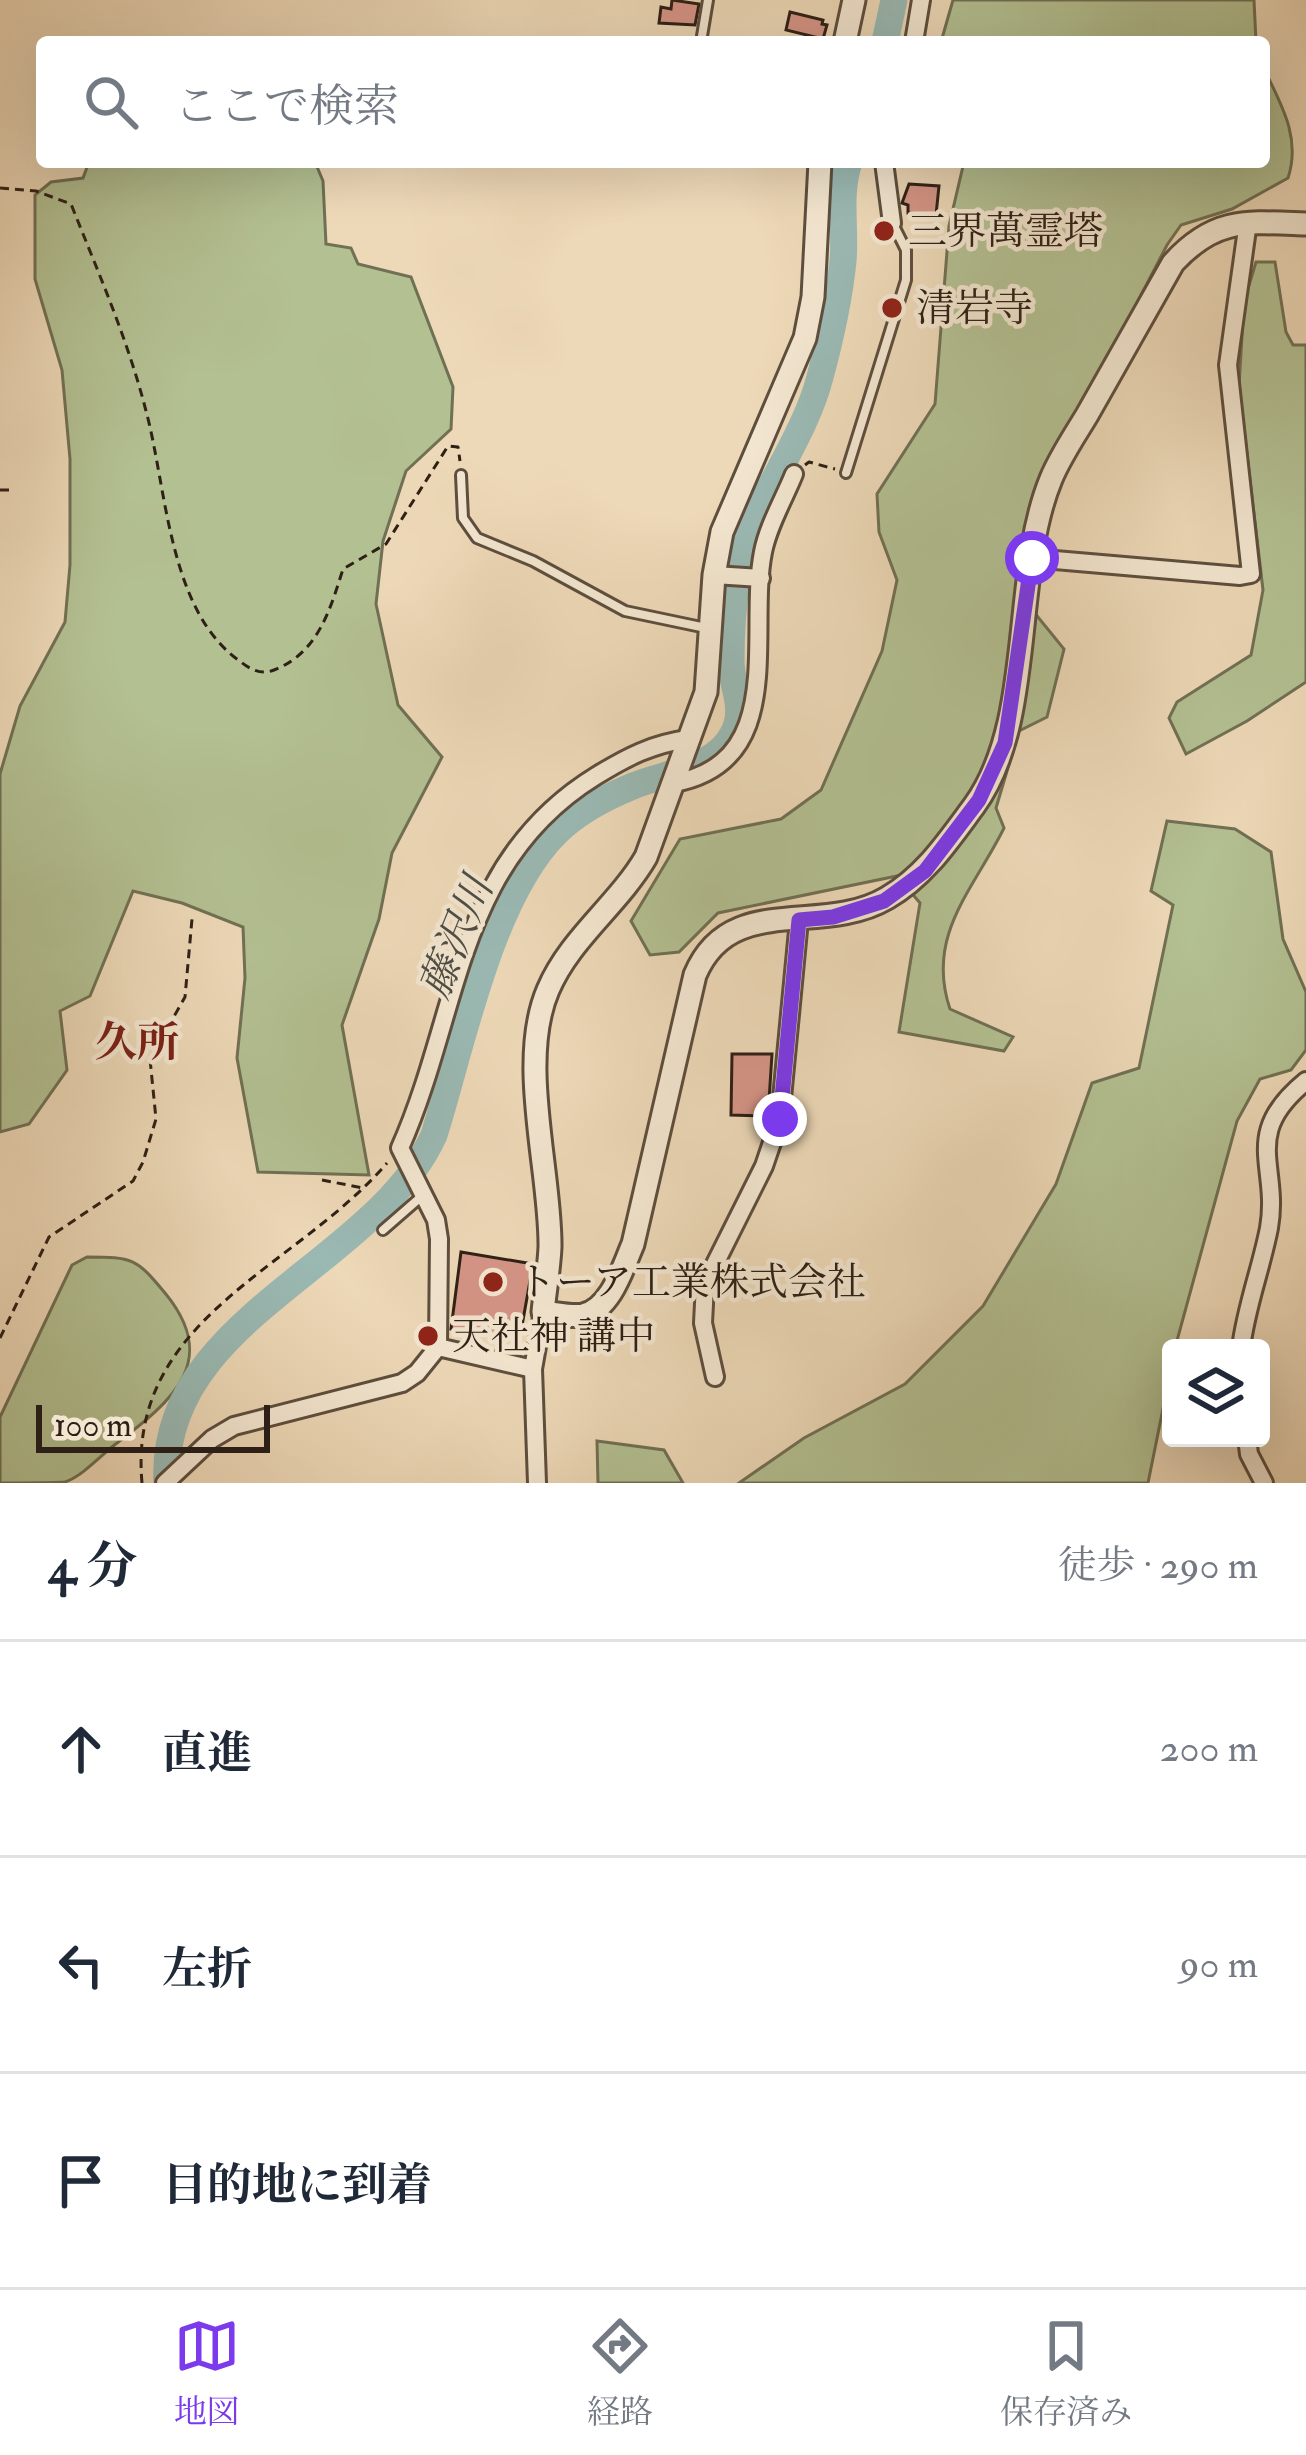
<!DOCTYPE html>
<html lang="ja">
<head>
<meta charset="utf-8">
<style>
	:root { --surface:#fff; --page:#f2f2f3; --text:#1f2937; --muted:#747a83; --line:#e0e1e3; --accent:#7c3aed }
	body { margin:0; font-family:"IM FELL Double Pica","Noto Serif JP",serif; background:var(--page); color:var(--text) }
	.controls { position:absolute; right:36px; bottom:36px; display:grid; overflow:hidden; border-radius:12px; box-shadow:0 12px 48px #0002 }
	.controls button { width:108px; height:108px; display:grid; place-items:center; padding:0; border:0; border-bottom:3px solid var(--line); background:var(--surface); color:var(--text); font:60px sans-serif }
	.scale { position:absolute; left:36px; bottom:30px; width:234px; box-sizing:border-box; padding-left:12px; border:6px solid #2e2016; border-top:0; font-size:33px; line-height:42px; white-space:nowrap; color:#2e2016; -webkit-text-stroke:9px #f3e6d0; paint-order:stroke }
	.stop { position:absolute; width:36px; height:36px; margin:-27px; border:9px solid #7c3aed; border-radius:50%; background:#fff }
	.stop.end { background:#7c3aed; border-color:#fff; box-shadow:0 3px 12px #0008 }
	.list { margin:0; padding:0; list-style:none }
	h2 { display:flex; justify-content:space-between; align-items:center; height:156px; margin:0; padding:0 48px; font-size:51px }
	h2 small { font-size:39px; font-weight:400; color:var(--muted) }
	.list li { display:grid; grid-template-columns:78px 1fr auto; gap:36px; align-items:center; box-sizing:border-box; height:216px; padding:0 48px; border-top:3px solid var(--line) }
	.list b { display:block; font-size:45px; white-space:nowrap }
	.list em { font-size:39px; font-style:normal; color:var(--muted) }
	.icon { flex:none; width:66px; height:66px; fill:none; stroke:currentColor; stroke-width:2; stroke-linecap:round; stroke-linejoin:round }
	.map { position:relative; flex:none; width:1306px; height:1483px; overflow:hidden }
	.search { position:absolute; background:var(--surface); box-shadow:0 12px 48px #0002; left:36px; right:36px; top:36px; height:132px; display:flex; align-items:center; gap:30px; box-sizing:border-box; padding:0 42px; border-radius:12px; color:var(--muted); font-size:45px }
	.sheet { height:804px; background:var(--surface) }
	nav { display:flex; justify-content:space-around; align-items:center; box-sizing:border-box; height:168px; border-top:3px solid var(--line); background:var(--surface); font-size:33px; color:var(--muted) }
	nav a { display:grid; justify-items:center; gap:6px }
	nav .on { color:var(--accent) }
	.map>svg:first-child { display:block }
</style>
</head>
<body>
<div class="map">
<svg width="1306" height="1483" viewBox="0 0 1306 1483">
	<rect width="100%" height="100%" fill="#edd8b7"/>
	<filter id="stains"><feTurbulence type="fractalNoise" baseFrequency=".00167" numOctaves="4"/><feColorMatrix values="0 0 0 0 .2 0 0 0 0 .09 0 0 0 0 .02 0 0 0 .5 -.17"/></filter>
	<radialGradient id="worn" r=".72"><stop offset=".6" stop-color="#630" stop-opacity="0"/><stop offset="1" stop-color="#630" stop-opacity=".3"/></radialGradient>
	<g fill="#b3c092" stroke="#707054" stroke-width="3">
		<path d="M953 0H1254L1256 42H941Z"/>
		<path d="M1264 69C1282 106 1301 138 1288 178L1232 209 1181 225 1167 245 1038 494 1016 590 1064 649 1047 717 1019 731 996 808 1004 828C974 889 925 935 950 1009L1013 1037 1004 1051 899 1032 920 903 897 876 718 913 679 952 650 955 631 921 680 839 781 819 821 790 882 651 897 580 879 532 877 494 935 404 949 226 964 162H1264Z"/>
		<path d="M89 162H315L323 181 326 244 351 248 358 264 411 277 453 387 451 429 406 471 383 541 376 604 398 705 442 757 392 853 379 919 342 1025 369 1175 258 1172 237 1058 245 978 243 927 182 903 133 891 90 996 60 1011 67 1070 29 1124 0 1132V774L20 706 65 622 70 565V459L62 370 35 279V195L51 182 83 178Z"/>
		<path d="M1256 262H1275L1286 332 1293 345H1306V682L1247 721 1186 754 1169 718 1177 702 1251 655 1263 590 1239 386 1244 302Z"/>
		<path d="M1167 821 1235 829 1271 852 1283 939 1306 992V1050L1291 1070 1260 1079 1237 1121 1175 1348H1171V1369L1148 1483H739L804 1438 905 1384 983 1306 1056 1184 1092 1083 1139 1068 1173 905 1151 891Z"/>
		<path d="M87 1257C133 1257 136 1258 165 1293 221 1361 172 1401 117 1443 102 1454 83 1476 65 1482 48 1483 18 1483 0 1483V1417L72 1265Z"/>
		<path d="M597 1441 664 1450 683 1483H598Z"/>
	</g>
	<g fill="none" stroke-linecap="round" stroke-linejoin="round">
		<g stroke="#9ab9b3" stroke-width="27">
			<path d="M885 42 894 0"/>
			<path d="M167 1483C158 1319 374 1267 434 1135 462 1046 490 899 556 833 577 812 606 797 633 786 667 772 717 769 734 732 746 706 731 686 731 661 731 634 733 605 737 579 746 509 802 447 820 377 830 340 839 300 843 261 846 228 838 194 849 162"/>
		</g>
	</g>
	<g fill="#d69587" stroke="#2e2016" stroke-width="3">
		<path d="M672 0 699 4 695 25 659 23 661 7 671 9Z"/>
		<path d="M790 12 823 20 822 24 827 25 823 39 786 30Z"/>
		<path d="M909 184 939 186 936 215 908 213V205L902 203Z"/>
		<path d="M732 1054H772L768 1116 731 1115Z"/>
		<path d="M461 1252 533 1264 520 1337 514 1336 513 1340 451 1329Z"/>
	</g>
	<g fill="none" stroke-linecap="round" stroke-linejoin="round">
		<g stroke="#5e4e3e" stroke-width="14">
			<g id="service">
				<path d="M702 36 708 0"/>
				<path d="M846 473 906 280V250L893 224"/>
				<path d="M461 475 463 518 477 538 533 561 625 611 706 628"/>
				<path d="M383 1230 422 1196"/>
			</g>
		</g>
		<g stroke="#5e4e3e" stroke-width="22">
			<g id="minor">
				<path d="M914 42 921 0"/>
				<path d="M884 162 892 223"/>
				<path d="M1032 558 1240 576 1251 574 1228 365 1248 222"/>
				<path d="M714 575 761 578"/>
				<path d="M674 783C789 762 747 633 763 552 768 526 784 499 794 474"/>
				<path d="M438 1347 533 1369"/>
				<path d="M1241 1348C1246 1307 1261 1269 1269 1228 1280 1165 1240 1135 1306 1081"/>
				<path d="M715 1377 703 1323 705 1284 764 1166 780 1119 799 920"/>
				<path d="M1247 1438 1249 1454 1264 1483"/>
				<path d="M165 1483 212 1439 234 1426 402 1383 417 1373 438 1347 439 1239 436 1220 400 1148C461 1011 455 863 596 776 627 757 652 744 688 739"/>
				<path d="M537 1483 533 1369 543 1312"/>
			</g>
		</g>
		<g stroke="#5e4e3e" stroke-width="27">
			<g id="tertiary">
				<path d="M845 42 854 0"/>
				<path d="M820 162 813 297 805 338 722 532 714 575 706 692 646 857C618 905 570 938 548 990 517 1062 551 1172 550 1247 549 1269 545 1291 543 1312 555 1313 571 1317 583 1315 611 1309 623 1267 633 1244L695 975C730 891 821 937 887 898 925 876 948 841 974 806 1036 721 1011 576 1051 479 1060 457 1075 435 1087 415 1116 364 1144 314 1173 263 1215 217 1247 222 1306 224"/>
			</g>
		</g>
		<g stroke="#2e2016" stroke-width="3" stroke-dasharray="9 6" stroke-linecap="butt">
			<path d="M0 188 36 191 71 204C98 272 128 340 146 411 167 488 168 612 241 662 251 670 262 675 274 670 318 653 330 610 343 569L386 544 448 446 458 447 460 461"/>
			<path d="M805 465 809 462 835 469"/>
			<path d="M0 490H9"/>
			<path d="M322 1180 363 1188"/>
			<path d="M0 1338 49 1237 133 1181 143 1162 156 1119 150 1059 185 997 192 919"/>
			<path d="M142 1483C127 1318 295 1270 387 1163"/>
		</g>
		<use href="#service" stroke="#f3e6d0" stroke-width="8"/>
		<use href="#minor" stroke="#f3e6d0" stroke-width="16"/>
		<use href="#tertiary" stroke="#f3e6d0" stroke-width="21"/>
	</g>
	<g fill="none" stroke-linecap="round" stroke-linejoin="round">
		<path stroke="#7c3aed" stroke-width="15" d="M780 1119 799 920 833 917 884 901 925 871 979 800 1005 743 1032 558"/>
	</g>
	<g fill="#8f2418" stroke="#f3e6d0" stroke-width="4.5">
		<circle cx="884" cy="231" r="12"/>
		<circle cx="892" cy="308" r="12"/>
		<circle cx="493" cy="1282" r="12"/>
		<circle cx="428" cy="1336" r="12"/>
	</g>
	<g text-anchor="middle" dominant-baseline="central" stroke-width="9" stroke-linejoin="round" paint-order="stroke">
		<g font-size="39" fill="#2e2016" stroke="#f3e6d0" text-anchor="start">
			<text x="908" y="231">三界萬霊塔</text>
			<text x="916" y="308">清岩寺</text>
			<text x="517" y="1282">トーア工業株式会社</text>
			<text x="452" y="1336">天社神 講中</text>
		</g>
		<g font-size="42" font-style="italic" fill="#4e4e45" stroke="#f3e6d0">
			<text transform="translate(457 938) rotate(-68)">藤沢川</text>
		</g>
		<g font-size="42" font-weight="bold" fill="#7a1f14" stroke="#f3e6d0">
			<text x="137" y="1043">久所</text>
		</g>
	</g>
	<rect width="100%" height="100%" filter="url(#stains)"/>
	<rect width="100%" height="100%" fill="url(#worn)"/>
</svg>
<div class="controls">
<button><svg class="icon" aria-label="layers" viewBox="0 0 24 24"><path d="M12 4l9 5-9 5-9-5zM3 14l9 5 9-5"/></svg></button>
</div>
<div class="scale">100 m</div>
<div class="stop" style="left:1032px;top:558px"></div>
<div class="stop end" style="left:780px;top:1119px"></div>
<div class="search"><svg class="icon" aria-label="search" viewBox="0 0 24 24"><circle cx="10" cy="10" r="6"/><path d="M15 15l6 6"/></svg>ここで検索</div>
</div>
<section class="sheet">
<h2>4 分<small>徒歩 · 290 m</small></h2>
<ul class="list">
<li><svg class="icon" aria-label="ahead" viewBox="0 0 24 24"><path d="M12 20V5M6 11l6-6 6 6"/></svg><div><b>直進</b></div><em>200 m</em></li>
<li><svg class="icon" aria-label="left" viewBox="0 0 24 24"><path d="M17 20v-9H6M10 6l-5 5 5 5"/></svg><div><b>左折</b></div><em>90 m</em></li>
<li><svg class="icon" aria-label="arrive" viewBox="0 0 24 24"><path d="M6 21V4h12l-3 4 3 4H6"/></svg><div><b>目的地に到着</b></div></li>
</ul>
</section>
<nav>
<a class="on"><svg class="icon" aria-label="map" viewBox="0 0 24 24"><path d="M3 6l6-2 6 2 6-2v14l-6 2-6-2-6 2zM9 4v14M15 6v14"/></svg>地図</a>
<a><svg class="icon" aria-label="directions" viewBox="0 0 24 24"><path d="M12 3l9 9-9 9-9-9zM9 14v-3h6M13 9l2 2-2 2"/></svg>経路</a>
<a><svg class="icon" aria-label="saved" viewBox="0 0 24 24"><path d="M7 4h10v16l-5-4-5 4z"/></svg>保存済み</a>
</nav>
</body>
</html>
